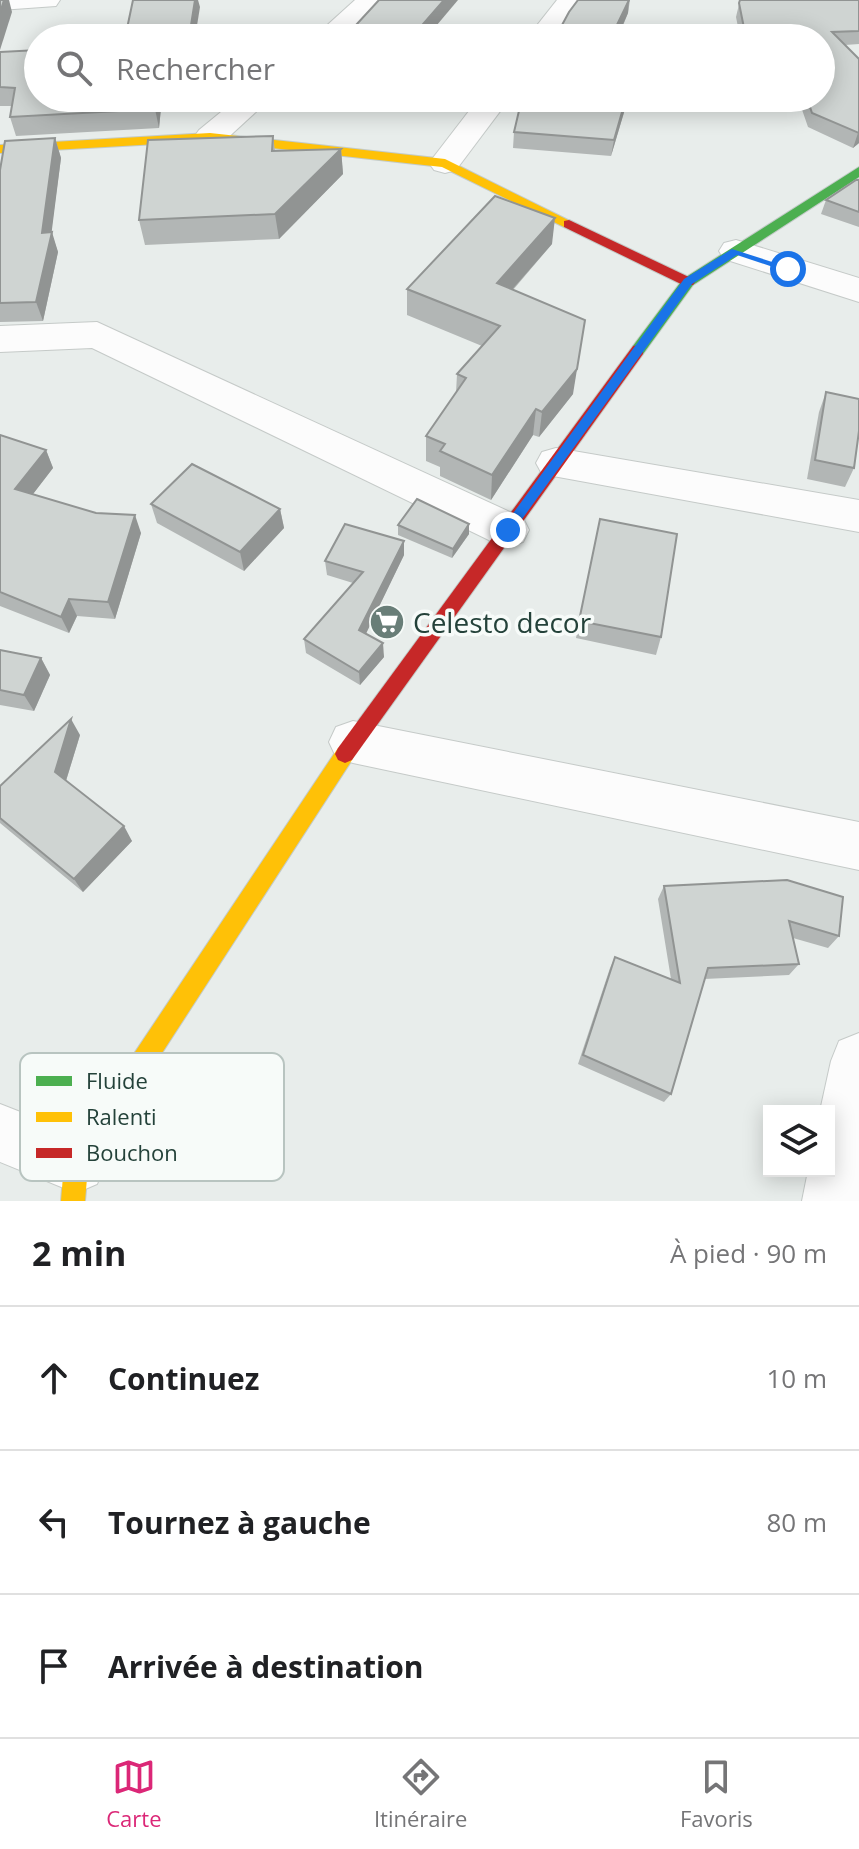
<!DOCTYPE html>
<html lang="fr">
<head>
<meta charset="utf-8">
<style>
	:root { --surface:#fff; --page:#f6f6f6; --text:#202124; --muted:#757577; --line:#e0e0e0; --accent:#db2777 }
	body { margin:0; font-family:"Open Sans",sans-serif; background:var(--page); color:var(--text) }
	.controls { position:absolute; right:24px; bottom:24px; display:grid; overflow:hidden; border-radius:0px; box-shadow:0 4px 20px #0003 }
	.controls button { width:72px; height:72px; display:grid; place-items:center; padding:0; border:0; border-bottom:2px solid var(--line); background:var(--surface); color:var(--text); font:40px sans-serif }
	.stop { position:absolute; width:24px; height:24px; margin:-18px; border:6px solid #1a73e8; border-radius:50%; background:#fff }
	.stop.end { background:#1a73e8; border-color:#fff; box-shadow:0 2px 8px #0008 }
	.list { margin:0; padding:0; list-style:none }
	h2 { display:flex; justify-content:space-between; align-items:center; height:104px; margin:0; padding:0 32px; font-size:34px }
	h2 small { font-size:26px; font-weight:400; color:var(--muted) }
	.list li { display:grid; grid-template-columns:52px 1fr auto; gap:24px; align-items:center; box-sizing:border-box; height:144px; padding:0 32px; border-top:2px solid var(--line) }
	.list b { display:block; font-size:30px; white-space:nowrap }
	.list em { font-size:26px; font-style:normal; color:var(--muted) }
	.icon { flex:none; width:44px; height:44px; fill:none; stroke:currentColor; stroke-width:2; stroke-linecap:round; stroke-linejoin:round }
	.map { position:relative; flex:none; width:859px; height:1201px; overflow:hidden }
	.search { position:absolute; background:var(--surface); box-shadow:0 4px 20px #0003; left:24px; right:24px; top:24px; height:88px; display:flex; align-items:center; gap:20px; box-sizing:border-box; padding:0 28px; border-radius:44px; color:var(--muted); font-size:30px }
	.sheet { height:536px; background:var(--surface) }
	nav { display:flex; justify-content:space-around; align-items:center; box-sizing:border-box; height:112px; border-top:2px solid var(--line); background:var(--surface); font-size:22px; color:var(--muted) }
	nav a { display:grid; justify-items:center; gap:4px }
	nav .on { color:var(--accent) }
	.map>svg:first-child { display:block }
</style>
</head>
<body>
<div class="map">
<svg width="859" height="1201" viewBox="0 0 859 1201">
	<rect width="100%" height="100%" fill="#e8edeb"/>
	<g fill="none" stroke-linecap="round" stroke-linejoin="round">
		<g stroke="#c5cac8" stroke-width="2">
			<g id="street">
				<path d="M0 0H60L56 6 0 10Z"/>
				<path d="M355 0H386L344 38H313Z"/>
				<path d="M557 0H585L556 38H527Z"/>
				<path d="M238 98H271L221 144 210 146 199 144 194 137 199 130Z"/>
				<path d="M479 98H510L456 170 445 173 434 170 429 163Z"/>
				<path d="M736 240 859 278V302L724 259 719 251 724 243Z"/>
				<path d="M97 322 523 518 529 530 523 542 508 546 493 542 92 348 0 352V326Z"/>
				<path d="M556 448 859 500V532L542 474 536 463 542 452Z"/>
				<path d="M353 721 859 822V870L353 763 336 757 329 742 336 727Z"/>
				<path d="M859 1033V1201H802L808 1171H829V1111H820L831 1061 839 1041Z"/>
				<path d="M0 1104 97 1142 106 1163 97 1184 76 1193 0 1162Z"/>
			</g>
		</g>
		<g stroke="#c3cbc8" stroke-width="2">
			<path id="fast" d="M859 167V177L693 285 643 354H633V346L683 279Z"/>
		</g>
		<g stroke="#c3cbc8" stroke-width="2">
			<g id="slow">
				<path d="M210 133 445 159 576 224 574 227H564L442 167 210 141 0 153V145Z"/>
				<path d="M345 745 352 748 355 754 352 760 88 1167 85 1201H61L64 1163 67 1154 338 748Z"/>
			</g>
		</g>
		<g stroke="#c3cbc8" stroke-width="2">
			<g id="jam">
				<path d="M569 220 693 279 695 282 693 285H683L564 227V221Z"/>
				<path d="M638 345 643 346V354L352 760 345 763 338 760 335 754 338 748 633 346Z"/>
			</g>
		</g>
		<use href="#street" fill="#fcfcfc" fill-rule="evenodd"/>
		<use href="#fast" fill="#4caf50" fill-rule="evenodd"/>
		<use href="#slow" fill="#ffc107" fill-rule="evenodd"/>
		<use href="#jam" fill="#c62828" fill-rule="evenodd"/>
	</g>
	<g fill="#b2b6b5">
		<path d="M578 0H630L628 13 622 28 740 37 736 17 740 0H859V44L845 45 859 59V143L853 148 808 127 798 98H821V38H555Z"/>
		<path d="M0 52 38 98H162L159 128 16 136 10 117 12 106H0Z"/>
		<path d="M522 98H721L717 107 628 99 611 156 513 148 514 132Z"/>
		<path d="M273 136 275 151 341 149 343 174 279 239 145 245 139 220Z"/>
		<path d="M55 138 61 158 51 232 58 252 43 321 0 322V170Z"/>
		<path d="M859 180V227L821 214 826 200Z"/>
		<path d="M552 244 513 290 573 394 539 437 533 435 491 500 440 476V467L426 461V436L456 393 457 374 482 346 407 315V289Z"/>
		<path d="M826 392 854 468 845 487 807 479 819 412Z"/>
		<path d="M0 435 46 450 53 468 33 494 141 533 115 619 77 616 69 633 0 606Z"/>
		<path d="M151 504 280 509 284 528 244 571 157 523Z"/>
		<path d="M600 519 661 637 656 655 576 638Z"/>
		<path d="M469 524V534L452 558 398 535V525Z"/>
		<path d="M404 541V555L366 633 384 657 360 685 306 653 304 639 353 583 327 575 325 561Z"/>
		<path d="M0 650 41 658 50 675 34 711 0 705Z"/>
		<path d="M80 735 66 781 132 841 83 892 0 823V786Z"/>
		<path d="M787 880 839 936 828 948 793 938 799 964 789 975 704 979 671 1094 664 1102 578 1064 610 968 615 957 671 979 658 899 664 886Z"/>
	</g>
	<g fill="#919493">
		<path d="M4 0H9L12 12 0 50V13Z"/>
		<path d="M195 0H198L200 7 195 38H189Z"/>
		<path d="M444 0H458L426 38H411Z"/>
		<path d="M629 0 628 13 617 38 616 27Z"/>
		<path d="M156 98H162L159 128 155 109Z"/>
		<path d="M626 98H628V99L611 156 614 140Z"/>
		<path d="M858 133H859V143L853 148Z"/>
		<path d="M55 138 61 158 51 237 52 232 58 252 43 321 36 302 42 233Z"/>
		<path d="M341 149 343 174 279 239 275 214Z"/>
		<path d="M555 218 552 244 495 309 497 283Z"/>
		<path d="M585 320 573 394 539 437 542 412Z"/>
		<path d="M536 409 533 435 491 500 492 475Z"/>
		<path d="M46 450 53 468 23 507 15 489Z"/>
		<path d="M280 509 284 528 244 571 240 552Z"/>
		<path d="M135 515 141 533 115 619 108 602Z"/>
		<path d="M469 524V534L452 558 453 549Z"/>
		<path d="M404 541V555L361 644 359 630Z"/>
		<path d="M69 599 77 616 69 633 61 617Z"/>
		<path d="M383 643 384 657 360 685 359 672Z"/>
		<path d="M41 658 50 675 34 711 24 695Z"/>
		<path d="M71 719 80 735 64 787 55 772Z"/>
		<path d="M124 826 132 841 83 892 74 879Z"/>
	</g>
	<g fill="#cfd4d2" stroke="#919493" stroke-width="2">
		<path d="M0 0H4L0 13Z"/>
		<path d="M133 0H195L189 38H125Z"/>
		<path d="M379 0H444L411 38H344Z"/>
		<path d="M578 0H629L616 27 746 38H555L569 12Z"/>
		<path d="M740 0H859V31L832 32 859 59V133L812 113 807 98H821V38H746L739 3Z"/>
		<path d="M38 50V98H156L155 109 10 117 15 88 0 87V52Z"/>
		<path d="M522 98H626L614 140 514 132Z"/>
		<path d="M273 136 272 151 341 149 275 214 139 220 148 140Z"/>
		<path d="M55 138 42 233 52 232 36 302 0 303V170L5 141Z"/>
		<path d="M856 180H859V212L826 200Z"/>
		<path d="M495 196 555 218 497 283 585 320 577 369 542 412 536 409 492 475 440 451 445 444 426 436 466 378 457 374 500 326 407 289Z"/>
		<path d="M826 392 859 399V431L854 468 815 460Z"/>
		<path d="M0 435 46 450 15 489 96 513 135 515 108 602 69 599 61 617 0 592Z"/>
		<path d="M192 464 280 509 240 552 151 504Z"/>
		<path d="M417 499 469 524 453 549 398 525Z"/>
		<path d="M600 519 677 534 661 637 579 621Z"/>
		<path d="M345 524 404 541 359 630 383 643 359 672 304 639 363 572 325 561Z"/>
		<path d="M0 650 41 658 24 695 0 690Z"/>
		<path d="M71 719 55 772 124 826 74 879 0 818V786Z"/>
		<path d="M787 880 843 897 839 936 789 921 799 964 708 968 671 1094 583 1055 615 957 680 983 664 886Z"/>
	</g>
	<path fill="#1a73e8" d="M732 249 794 269 788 272 737 255 692 284 512 533H503V527L684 279Z"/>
	<defs>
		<g id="supermarket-disc" transform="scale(1.8)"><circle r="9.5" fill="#697e78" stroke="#f7fbf9"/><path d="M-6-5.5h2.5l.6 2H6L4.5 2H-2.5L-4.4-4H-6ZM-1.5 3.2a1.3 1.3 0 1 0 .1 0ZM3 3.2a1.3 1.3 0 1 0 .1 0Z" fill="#fff"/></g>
	</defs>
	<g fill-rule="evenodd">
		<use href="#supermarket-disc" x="387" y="622"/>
	</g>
	<g text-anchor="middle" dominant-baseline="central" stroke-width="7" stroke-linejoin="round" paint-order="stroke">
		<g font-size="28" fill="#24423a" stroke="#f7fbf9" text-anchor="start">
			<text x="413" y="622">Celesto decor</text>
		</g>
	</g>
	<rect x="20" y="1053" width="264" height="128" rx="12" fill="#f7fbf9" stroke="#b8c4c0" stroke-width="2"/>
	<rect x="36" y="1076" width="36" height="10" fill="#4caf50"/>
	<rect x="36" y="1112" width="36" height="10" fill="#ffc107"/>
	<rect x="36" y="1148" width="36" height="10" fill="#c62828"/>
	<g font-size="22" fill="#24423a">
		<text x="86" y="1089">Fluide</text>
		<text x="86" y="1125">Ralenti</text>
		<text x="86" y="1161">Bouchon</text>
	</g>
</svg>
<div class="controls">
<button><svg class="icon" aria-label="layers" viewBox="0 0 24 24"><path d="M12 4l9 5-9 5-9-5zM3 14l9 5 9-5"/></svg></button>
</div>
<div class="stop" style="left:788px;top:269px"></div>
<div class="stop end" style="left:508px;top:530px"></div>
<div class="search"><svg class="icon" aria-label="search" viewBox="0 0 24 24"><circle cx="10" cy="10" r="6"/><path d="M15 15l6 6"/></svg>Rechercher</div>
</div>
<section class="sheet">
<h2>2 min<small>À pied · 90 m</small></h2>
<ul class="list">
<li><svg class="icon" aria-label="ahead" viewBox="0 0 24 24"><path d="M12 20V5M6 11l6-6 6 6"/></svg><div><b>Continuez</b></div><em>10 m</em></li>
<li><svg class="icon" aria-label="left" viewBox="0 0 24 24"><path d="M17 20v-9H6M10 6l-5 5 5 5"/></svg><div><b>Tournez à gauche</b></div><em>80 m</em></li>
<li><svg class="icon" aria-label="arrive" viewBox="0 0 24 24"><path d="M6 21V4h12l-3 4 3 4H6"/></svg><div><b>Arrivée à destination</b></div></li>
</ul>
</section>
<nav>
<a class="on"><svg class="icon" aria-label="map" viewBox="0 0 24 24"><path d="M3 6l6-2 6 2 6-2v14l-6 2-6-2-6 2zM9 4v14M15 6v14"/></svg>Carte</a>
<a><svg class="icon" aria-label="directions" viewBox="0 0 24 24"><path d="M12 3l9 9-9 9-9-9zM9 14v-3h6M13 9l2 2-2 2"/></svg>Itinéraire</a>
<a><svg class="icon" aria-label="saved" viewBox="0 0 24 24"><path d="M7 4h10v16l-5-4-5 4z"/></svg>Favoris</a>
</nav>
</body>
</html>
